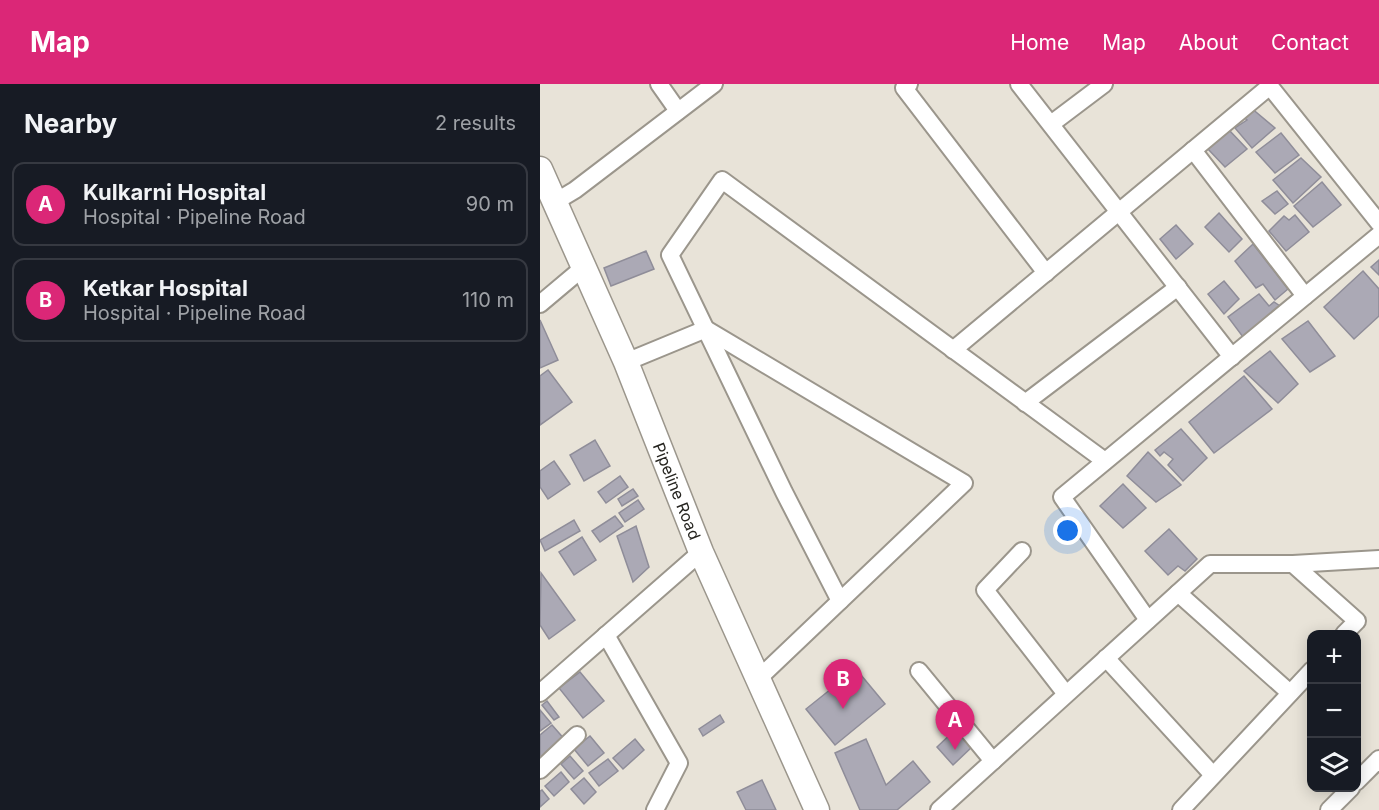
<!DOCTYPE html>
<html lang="en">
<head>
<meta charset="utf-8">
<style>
	:root { --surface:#171b24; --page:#242831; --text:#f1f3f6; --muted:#9ea1a6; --line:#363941; --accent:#db2777 }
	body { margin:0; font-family:Inter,sans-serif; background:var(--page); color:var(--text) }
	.controls { position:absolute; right:18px; bottom:18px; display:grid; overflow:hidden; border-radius:12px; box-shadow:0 3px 15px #0003 }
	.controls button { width:54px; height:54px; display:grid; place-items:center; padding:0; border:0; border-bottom:2px solid var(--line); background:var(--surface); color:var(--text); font:30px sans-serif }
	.you { position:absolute; left:528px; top:447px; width:21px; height:21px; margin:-15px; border:4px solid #fff; border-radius:50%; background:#1a73e8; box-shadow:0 0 0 9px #1a73e833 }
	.badge { display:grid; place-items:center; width:39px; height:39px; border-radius:50%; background:var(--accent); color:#fff; font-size:20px; font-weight:700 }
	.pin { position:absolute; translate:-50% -50px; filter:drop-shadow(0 2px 3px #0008) }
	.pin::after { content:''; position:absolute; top:32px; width:21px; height:18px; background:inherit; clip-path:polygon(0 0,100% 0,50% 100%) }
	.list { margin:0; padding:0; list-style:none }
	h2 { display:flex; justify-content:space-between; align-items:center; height:78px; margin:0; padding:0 24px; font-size:26px }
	h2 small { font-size:20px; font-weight:400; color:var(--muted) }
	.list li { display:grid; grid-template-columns:39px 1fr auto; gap:18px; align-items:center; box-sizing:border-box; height:84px; margin:0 12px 12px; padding:0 12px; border:2px solid var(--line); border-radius:12px }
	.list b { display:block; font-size:22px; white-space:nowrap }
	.list p { margin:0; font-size:20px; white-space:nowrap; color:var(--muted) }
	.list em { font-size:20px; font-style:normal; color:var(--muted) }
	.icon { flex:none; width:33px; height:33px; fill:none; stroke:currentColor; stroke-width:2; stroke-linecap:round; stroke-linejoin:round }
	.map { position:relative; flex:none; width:839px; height:726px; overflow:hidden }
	header { display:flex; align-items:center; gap:36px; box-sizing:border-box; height:84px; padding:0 30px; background:var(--accent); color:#fff }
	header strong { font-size:28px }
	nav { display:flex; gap:33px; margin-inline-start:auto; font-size:21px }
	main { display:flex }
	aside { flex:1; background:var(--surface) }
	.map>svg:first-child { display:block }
</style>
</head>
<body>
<header>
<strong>Map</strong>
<nav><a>Home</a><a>Map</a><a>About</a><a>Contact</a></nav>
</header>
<main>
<aside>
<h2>Nearby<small>2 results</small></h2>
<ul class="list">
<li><span class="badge">A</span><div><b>Kulkarni Hospital</b><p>Hospital · Pipeline Road</p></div><em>90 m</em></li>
<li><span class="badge">B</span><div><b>Ketkar Hospital</b><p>Hospital · Pipeline Road</p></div><em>110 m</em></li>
</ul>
</aside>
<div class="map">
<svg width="839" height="726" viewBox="0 0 839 726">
	<rect width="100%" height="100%" fill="#e8e3d8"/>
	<g fill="#aba9b5" stroke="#8f8d99" stroke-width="1.5">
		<path d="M710 23 735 44 712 64 695 44 707 36 701 31Z"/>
		<path d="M689 46 707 65 685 83 668 65Z"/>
		<path d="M741 49 759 71 735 89 716 68Z"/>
		<path d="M761 74 781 93 753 119 733 96Z"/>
		<path d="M782 98 801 121 773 143 754 122Z"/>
		<path d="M737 107 748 120 735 130 722 117Z"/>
		<path d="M679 129 702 155 689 168 665 143Z"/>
		<path d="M755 131 769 148 746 167 729 147 744 132 749 136Z"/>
		<path d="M636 141 653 160 636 175 620 155Z"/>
		<path d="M713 160 748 205 735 216 723 200 716 204 695 177Z"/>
		<path d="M106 167 114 185 71 202 64 184Z"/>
		<path d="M839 176V191L831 183Z"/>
		<path d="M823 187 839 205V232L814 255 784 223Z"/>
		<path d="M684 197 699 215 684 230 668 210Z"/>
		<path d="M719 210 729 222 734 218 740 222 703 253 688 233Z"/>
		<path d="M0 236 18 276 0 284Z"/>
		<path d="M768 237 795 272 770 288 742 255Z"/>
		<path d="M730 267 758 300 738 319 704 287Z"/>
		<path d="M8 286 32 318 0 341V292Z"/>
		<path d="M704 292 732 325 674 369 649 338Z"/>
		<path d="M641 345 667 374 643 397 628 381 633 375 624 368 620 372 615 366Z"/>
		<path d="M55 356 70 382 44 397 30 371Z"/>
		<path d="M608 368 641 401 616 418 587 392Z"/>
		<path d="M14 377 30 400 8 415 0 403V387Z"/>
		<path d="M80 392 88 403 66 419 58 408Z"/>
		<path d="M583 400 606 424 583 444 560 422Z"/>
		<path d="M93 405 98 412 82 422 78 415Z"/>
		<path d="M98 416 104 425 85 438 79 429Z"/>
		<path d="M75 432 83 442 60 458 52 447Z"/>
		<path d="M34 436 40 447 5 467 0 456Z"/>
		<path d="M96 442 109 483 93 498 77 452Z"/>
		<path d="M629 445 657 475 645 487 638 482 628 491 605 467Z"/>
		<path d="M42 453 56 476 34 491 19 468Z"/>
		<path d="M1 489 35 536 9 555 0 541Z"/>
		<path d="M316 585 345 620 295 661 266 625Z"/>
		<path d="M40 588 64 617 43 634 19 604Z"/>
		<path d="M7 617 19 633 14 636 2 621Z"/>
		<path d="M0 626 11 639 0 647Z"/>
		<path d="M180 631 184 638 163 652 159 645Z"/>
		<path d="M12 641 26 657 2 677 0 674V651Z"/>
		<path d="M417 644 434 661 413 681 397 663Z"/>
		<path d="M50 652 64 669 48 682 34 665Z"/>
		<path d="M95 655 104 666 83 685 73 674Z"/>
		<path d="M326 655 346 701 373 677 390 698 357 726H320L295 669Z"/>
		<path d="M30 672 43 687 34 695 21 680Z"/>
		<path d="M68 675 78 687 59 702 49 689Z"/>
		<path d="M21 688 29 698 14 712 5 702Z"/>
		<path d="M44 694 56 708 44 720 31 705Z"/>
		<path d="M222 696 236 726H206L197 708Z"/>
		<path d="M2 706 9 715 0 723V707Z"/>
	</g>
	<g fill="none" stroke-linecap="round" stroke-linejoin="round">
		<g stroke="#9b968c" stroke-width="20">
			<g id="street">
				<path d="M119 0 138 27"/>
				<path d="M369 0 364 4 506 189"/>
				<path d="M479 0 692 273"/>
				<path d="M728 0 839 139"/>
				<path d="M511 40 564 0"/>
				<path d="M653 66 765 212"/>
				<path d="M15 118 35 106 174 0"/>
				<path d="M0 220 44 183"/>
				<path d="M413 266 730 2"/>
				<path d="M86 278 166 245 424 399 218 595"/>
				<path d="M485 319 638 203"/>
				<path d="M482 467 445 506 526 610"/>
				<path d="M753 480 839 475"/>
				<path d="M638 509 750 609"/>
				<path d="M300 517 244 408 130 171 182 96 565 377"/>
				<path d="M608 536 522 413 839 151"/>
				<path d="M66 551 139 679 115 726"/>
				<path d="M566 574 673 691"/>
				<path d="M379 587 453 677"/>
				<path d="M0 609 161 468"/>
				<path d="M0 686 37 651"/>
				<path d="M816 698 839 675"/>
				<path d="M399 726 670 480H753L817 537 804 550"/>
				<path d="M641 726 772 586"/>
				<path d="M789 726 811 704"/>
			</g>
		</g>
		<g stroke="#9b968c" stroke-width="27">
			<g id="secondary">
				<path id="s1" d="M0 85 86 278 161 468 277 726"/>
			</g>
		</g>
		<use href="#street" stroke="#fff" stroke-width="16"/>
		<use href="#secondary" stroke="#fff" stroke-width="24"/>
	</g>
	<g text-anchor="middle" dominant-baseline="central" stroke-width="6" stroke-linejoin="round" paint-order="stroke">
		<g font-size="16" fill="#25241f" stroke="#f6f1e5">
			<text stroke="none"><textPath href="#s1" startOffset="350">Pipeline Road</textPath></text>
		</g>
	</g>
</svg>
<div class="controls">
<button>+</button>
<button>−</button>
<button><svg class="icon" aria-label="layers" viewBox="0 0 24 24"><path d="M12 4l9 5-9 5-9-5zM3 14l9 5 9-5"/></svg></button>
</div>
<div class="you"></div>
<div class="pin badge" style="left:415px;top:666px">A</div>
<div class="pin badge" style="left:303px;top:625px">B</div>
</div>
</main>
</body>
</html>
